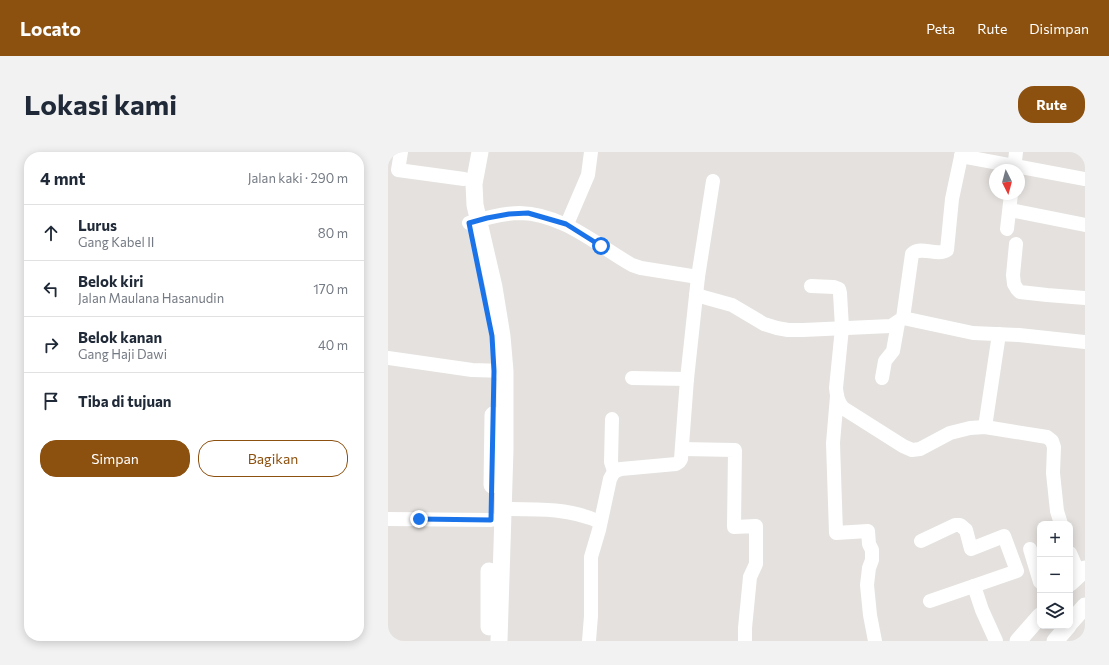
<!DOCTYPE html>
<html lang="id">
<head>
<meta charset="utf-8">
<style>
	:root { --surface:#fff; --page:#f2f2f3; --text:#1f2937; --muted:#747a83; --line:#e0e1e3; --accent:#8d510f }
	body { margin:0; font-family:Commissioner,sans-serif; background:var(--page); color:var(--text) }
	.controls { position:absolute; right:12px; bottom:12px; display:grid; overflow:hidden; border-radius:8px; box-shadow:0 2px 10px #0003 }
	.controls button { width:36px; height:36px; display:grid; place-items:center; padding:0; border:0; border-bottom:1px solid var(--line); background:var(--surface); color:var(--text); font:20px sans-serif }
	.compass { position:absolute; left:601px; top:12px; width:36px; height:36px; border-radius:50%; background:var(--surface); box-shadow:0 2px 10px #0003; rotate:174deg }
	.stop { position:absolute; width:12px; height:12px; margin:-9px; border:3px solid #1a73e8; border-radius:50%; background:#fff }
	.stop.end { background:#1a73e8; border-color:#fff; box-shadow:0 1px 4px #0008 }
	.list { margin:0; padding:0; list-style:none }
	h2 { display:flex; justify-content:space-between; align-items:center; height:52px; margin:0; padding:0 16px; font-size:17px }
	h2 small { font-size:13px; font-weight:400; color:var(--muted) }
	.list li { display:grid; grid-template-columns:26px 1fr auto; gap:12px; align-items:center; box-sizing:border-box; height:56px; padding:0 16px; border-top:1px solid var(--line) }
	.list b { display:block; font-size:15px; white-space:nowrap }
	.list p { margin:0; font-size:13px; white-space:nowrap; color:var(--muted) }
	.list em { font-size:13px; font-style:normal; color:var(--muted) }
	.actions { display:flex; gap:8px; padding:12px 16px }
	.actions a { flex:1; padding:9px 0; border:1px solid var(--accent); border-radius:16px; text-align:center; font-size:14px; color:var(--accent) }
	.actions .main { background:var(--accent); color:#fff }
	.icon { flex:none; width:22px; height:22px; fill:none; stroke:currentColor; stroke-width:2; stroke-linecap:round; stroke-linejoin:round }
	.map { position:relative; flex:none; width:697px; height:489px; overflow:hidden; border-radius:16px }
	header { display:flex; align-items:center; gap:24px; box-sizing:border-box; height:56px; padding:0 20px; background:var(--accent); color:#fff }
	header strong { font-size:19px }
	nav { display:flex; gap:22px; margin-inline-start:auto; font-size:14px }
	.intro { display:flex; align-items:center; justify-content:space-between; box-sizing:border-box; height:96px; padding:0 24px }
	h1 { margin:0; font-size:28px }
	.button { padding:10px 18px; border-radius:16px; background:var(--accent); color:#fff; font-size:14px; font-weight:700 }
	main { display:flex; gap:24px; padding:0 24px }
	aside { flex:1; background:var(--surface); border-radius:16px; box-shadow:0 2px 10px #0003 }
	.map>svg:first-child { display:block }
</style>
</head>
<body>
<header>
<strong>Locato</strong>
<nav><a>Peta</a><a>Rute</a><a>Disimpan</a></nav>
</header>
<div class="intro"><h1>Lokasi kami</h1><a class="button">Rute</a></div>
<main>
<aside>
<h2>4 mnt<small>Jalan kaki · 290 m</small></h2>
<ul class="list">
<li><svg class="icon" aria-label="ahead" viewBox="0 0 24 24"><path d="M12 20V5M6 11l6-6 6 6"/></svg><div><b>Lurus</b><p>Gang Kabel II</p></div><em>80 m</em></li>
<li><svg class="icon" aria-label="left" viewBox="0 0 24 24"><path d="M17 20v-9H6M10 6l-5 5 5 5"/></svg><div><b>Belok kiri</b><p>Jalan Maulana Hasanudin</p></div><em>170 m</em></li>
<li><svg class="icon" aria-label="right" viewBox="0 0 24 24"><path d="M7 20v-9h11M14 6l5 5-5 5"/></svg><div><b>Belok kanan</b><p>Gang Haji Dawi</p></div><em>40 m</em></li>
<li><svg class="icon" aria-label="arrive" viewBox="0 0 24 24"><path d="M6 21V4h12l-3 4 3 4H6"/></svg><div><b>Tiba di tujuan</b></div></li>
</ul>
<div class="actions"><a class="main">Simpan</a><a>Bagikan</a></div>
</aside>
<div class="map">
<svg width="697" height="489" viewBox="0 0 697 489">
	<rect width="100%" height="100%" fill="#e4e1de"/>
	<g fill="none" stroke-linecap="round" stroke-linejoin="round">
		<g stroke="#fff" stroke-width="14">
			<path d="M13 0 10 18 76 27"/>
			<path d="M573 4 697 27"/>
			<path d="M626 18 628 0"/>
			<path d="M622 58 697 73"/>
			<path d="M81 71C97 66 115 61 132 61 175 62 209 93 244 113L253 116 310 125"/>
			<path d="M179 72 200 23 203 0"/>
			<path d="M619 77 623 42"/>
			<path d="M628 92 625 123 626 132 629 137 632 140 659 143 697 146"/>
			<path d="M423 134 446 135 451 137 452 141 454 176 448 236C449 245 450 250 455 256L515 294 524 298 532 297 562 281 582 276 597 275 659 285 664 289 666 295 665 321 669 359 673 372"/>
			<path d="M308 143 344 153 376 172 389 176 400 178H415L503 174 515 166 524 102C533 93 549 105 559 98L564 47 574 0"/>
			<path d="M515 166 585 181 631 183 697 190"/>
			<path d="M0 206 84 218 117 219"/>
			<path d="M244 226 299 227"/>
			<path d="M494 226 497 209 505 199 510 171"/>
			<path d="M449 244 445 291 448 381 480 379 481 392 484 398V408L481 416 479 433 482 463 487 489"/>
			<path d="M224 267 223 310 226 319"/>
			<path d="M597 275 611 182"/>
			<path d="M294 297 347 298 346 375 368 374V412L362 425 357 476V489"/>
			<path d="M115 357C148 357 182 356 212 370"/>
			<path d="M0 367 103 368"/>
			<path d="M533 389 567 373H572L578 378 583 397 616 384 629 419 542 449"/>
			<path d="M642 397 652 430"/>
			<path d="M682 401 691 422"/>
			<path d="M586 434 594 458 608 489"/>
			<path d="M201 489 203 464V405L211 378 222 327C225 321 226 319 233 317L288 312 291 310 293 307 299 227 310 125 325 29"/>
		</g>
		<g stroke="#fff" stroke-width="17">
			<path d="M92 0 86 32 87 53 106 135 114 184 117 219V298L111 489"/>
			<path d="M104 333 105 263"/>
			<path d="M682 431 697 417"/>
			<path d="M682 471 697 454"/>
			<path d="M101 475V419"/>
			<path d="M630 489 652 464"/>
			<path d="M667 489 680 474"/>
		</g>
	</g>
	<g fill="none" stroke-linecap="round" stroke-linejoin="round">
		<path stroke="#1a73e8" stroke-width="5" d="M31 367 103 368 106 219 104 184 81 71 99 66 121 62 140 61 178 72 213 94"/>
	</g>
</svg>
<div class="controls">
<button>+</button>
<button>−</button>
<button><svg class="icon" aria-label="layers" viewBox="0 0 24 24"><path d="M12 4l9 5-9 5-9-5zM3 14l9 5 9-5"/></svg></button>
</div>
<svg class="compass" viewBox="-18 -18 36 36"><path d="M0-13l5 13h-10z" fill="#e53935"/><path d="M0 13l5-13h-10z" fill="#747a83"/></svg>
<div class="stop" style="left:213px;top:94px"></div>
<div class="stop end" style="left:31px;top:367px"></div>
</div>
</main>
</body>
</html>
